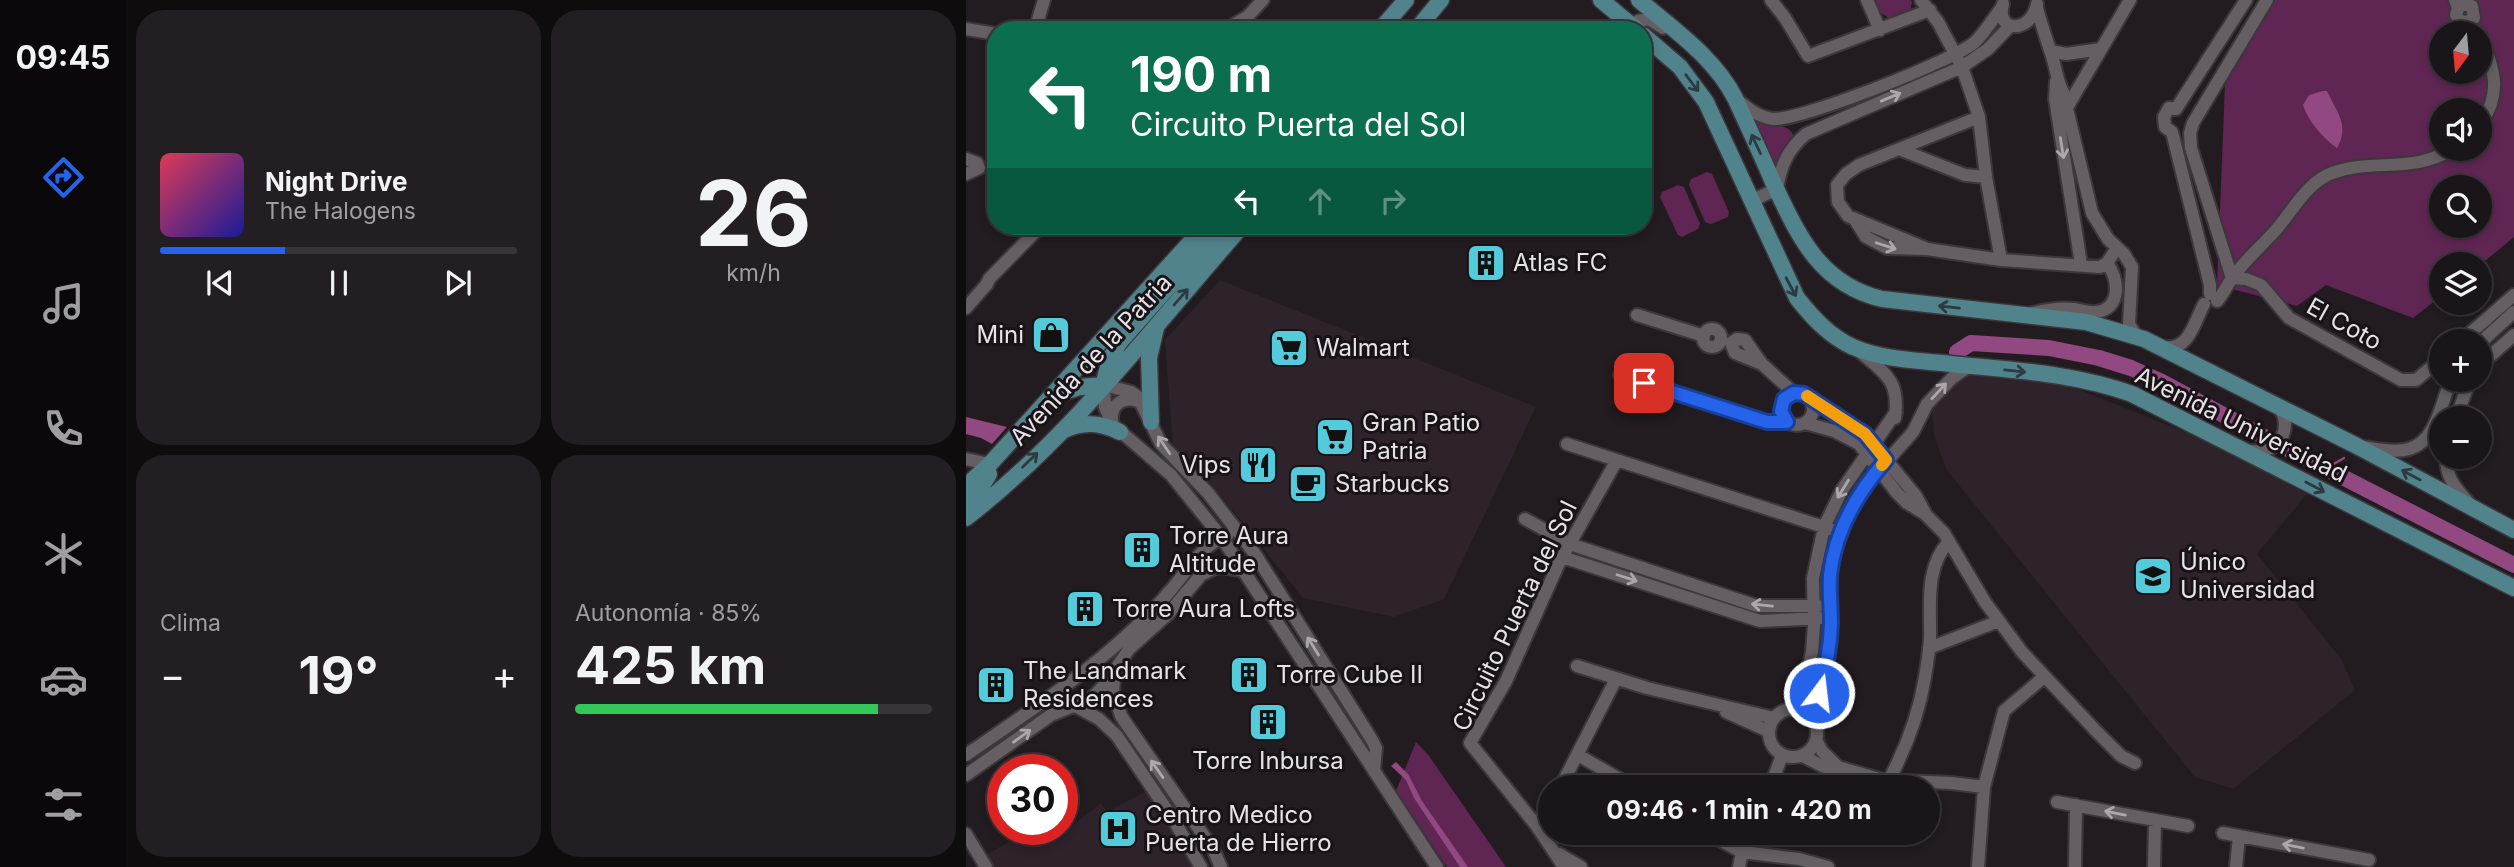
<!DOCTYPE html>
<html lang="es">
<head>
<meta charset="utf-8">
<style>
	:root { --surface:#1a1518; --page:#231e21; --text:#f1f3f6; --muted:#9f9fa2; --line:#383437; --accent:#2563eb }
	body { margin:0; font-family:Inter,sans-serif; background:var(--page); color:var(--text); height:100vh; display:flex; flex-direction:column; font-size:26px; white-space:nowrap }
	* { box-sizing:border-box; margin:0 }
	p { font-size:23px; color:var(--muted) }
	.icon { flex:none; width:38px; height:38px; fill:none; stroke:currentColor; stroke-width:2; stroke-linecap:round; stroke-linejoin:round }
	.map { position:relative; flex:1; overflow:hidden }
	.details { display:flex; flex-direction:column; gap:10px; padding:10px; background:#0e0c0d; width:840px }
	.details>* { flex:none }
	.guide { position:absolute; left:21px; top:21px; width:665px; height:214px; border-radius:28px; box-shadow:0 4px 10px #0003,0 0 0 2px var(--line); background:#0b6e4f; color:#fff; overflow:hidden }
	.needle { width:46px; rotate:196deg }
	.buttons { position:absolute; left:1463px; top:21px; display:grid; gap:14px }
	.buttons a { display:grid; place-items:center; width:63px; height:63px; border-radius:50%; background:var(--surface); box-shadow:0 4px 10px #0003,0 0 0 2px var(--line); font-size:35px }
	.speed { position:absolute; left:21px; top:754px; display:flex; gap:14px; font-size:35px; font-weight:700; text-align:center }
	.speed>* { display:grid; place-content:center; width:91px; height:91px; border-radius:50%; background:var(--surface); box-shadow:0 4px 10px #0003,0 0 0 2px var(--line); line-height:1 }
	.speed .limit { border:10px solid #d22; background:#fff; color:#111 }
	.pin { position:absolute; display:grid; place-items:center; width:60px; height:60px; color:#fff; margin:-30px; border-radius:14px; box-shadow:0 4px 10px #0006 }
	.me { position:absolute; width:77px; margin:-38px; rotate:15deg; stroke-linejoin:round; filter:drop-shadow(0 0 5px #0008) }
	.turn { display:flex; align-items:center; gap:24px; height:147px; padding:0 28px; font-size:32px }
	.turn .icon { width:91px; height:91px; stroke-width:2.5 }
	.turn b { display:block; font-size:49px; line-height:60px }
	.lanes { display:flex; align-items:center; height:66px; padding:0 28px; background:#0003; justify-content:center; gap:35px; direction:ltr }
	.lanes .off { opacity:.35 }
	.big { font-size:52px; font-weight:700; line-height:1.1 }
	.details .card { flex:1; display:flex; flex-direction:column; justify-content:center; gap:10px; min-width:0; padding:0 24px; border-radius:28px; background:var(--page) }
	.details .dial { align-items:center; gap:0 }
	.dial b { font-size:91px; line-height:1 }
	.song { display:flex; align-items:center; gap:21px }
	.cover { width:84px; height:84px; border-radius:10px; background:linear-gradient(135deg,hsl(350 70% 55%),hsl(240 70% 35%)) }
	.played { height:7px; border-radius:4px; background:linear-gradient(90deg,var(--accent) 35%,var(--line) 35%) }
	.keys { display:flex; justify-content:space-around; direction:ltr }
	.heat { display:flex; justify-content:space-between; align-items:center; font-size:38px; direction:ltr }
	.charge { height:10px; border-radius:5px; background:linear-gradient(90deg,#34c759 85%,var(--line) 0) }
	.details .tiles { flex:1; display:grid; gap:10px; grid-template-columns:repeat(2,1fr) }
	.trip { position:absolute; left:572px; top:775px; width:402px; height:70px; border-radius:35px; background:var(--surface); box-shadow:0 4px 10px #0003,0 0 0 2px var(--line); font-weight:700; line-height:70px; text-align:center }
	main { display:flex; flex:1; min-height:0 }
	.dock { display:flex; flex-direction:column; width:126px; justify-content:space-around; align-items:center; background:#0a080a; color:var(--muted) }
	.dock .icon { width:49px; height:49px }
	.dock .current { color:var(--accent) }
	.dock b { font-size:32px; color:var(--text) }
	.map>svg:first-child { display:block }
	.built { fill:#2e232b }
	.green { fill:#5f2653; fill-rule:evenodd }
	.water { fill:#924881 }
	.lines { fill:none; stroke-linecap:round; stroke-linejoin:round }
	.stream { stroke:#924881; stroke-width:2.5 }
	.river { stroke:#924881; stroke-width:16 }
	.minor-casing { stroke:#3b373a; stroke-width:16 }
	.major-casing { stroke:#3b373a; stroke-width:19 }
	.minor { stroke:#655e62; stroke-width:12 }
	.major { stroke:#51838c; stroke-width:16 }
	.oneway { stroke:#2d3a40 }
	.oneway2 { stroke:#aca7aa }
	.route-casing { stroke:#184099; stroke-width:18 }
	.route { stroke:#2563eb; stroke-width:12 }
	.slow { stroke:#f59e0b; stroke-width:12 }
	.labels { text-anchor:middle; stroke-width:6; stroke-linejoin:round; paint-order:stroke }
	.poi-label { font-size:24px; fill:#e6e2e5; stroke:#191317; text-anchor:start }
	.street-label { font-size:24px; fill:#e6e2e5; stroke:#191317 }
</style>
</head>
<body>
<main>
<nav class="dock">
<b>09:45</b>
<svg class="icon current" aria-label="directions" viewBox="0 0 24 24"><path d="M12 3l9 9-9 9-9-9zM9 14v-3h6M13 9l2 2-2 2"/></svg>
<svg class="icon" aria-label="music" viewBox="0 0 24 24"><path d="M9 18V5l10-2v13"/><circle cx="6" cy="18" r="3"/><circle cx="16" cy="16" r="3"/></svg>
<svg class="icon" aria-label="phone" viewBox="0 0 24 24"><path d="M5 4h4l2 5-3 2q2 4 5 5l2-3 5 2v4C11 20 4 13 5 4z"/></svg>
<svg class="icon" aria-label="climate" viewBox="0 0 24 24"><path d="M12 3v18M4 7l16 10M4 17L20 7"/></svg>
<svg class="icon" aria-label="car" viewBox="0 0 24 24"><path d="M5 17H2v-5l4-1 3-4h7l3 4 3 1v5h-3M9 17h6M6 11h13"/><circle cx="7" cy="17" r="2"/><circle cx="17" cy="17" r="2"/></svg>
<svg class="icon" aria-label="filters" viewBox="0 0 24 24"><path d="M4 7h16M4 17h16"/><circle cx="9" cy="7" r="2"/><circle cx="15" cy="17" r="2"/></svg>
</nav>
<section class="details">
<div class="tiles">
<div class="card">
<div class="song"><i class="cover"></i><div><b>Night Drive</b><p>The Halogens</p></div></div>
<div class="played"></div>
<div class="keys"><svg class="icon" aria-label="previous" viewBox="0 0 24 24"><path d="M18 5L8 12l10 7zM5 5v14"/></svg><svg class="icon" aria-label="pause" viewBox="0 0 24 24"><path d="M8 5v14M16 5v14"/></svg><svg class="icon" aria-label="next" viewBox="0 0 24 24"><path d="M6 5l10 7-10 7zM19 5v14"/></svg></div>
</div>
<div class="card dial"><b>26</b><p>km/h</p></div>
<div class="card"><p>Clima</p>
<div class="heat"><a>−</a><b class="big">19°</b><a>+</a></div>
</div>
<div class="card"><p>Autonomía · 85%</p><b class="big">425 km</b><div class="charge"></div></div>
</div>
</section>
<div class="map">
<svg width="1548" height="867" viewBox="0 0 1548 867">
	<rect width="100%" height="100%" fill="#221c20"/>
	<path class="built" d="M254 280 570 407 478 599 428 617 337 598 248 487 207 448 199 340Z
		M1005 370 1048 374 1114 390 1237 439 1341 494 1291 554 1375 659 1389 690 1267 789 1229 777 980 469 968 435 966 407Z
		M181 791 222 855 226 867H27L20 855 64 830H96V820L103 828 135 803 141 812Z"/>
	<path class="green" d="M907 0H945L946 2 944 12 927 21 911 10Z
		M1295 0H1548V237L1514 265 1475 264V296L1447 318 1360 285 1331 306 1251 285 1260 60ZM1475 33H1514V72H1475ZM1475 110H1514V149H1475ZM1475 187H1514V226H1475Z
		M790 122C803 125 824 123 828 137L811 169Z
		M741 172 746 174 763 212 762 217 745 224 739 222 723 185 725 179Z
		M712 185 718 187 734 224 732 229 716 237 712 235 694 197 696 192Z
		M450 742 463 756 540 867H481L430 791Z"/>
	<path class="water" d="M1357 91H1361C1371 113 1384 125 1371 148 1357 138 1342 121 1337 105L1343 95Z
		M0 417 41 427 26 444 15 438 0 434Z
		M430 762 442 774 456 801 502 867H494L448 798 440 780 425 766Z"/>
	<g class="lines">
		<path class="stream" d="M1359 469 1378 458"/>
		<path class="river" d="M991 352 1005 343 1083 348 1133 358 1165 368 1196 382 1306 441
			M1316 446 1548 565"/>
		<g class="minor-casing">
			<path id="minor" d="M805 0 819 18 842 56 964 10
				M901 0 914 30
				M955 0 972 22 996 67 1013 117 1020 177 1035 260
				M1301 0 1227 123 1224 133 1225 148 1266 278 1280 279 1295 285 1323 318 1435 380H1450L1475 359
				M1489 0 1492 8 1490 15 1494 21 1502 22 1508 18 1506 6 1498 4 1492 8
				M1037 4C1029 33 1065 34 1071 4
				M1071 8C1075 23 1080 38 1085 53 1090 67 1090 79 1097 92L1126 213 1142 239 1158 254 1166 267 1163 324 1170 336
				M667 27 672 21 683 19 697 28
				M0 29 30 34
				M69 30 78 0
				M259 30 281 17 297 0
				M1514 35C1528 69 1537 93 1514 125
				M1085 51 1100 54 1135 49
				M1090 81 1089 99 1115 264
				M770 99C781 108 792 117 807 119 834 121 989 60 1009 42 1019 32 1027 19 1036 7
				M1210 109 1280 0
				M1099 111 1164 0
				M1206 132 1244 285V294
				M1206 132 1199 127 1198 117 1203 108 1210 109
				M933 149 999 175 1020 177
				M0 159 11 163 13 168 0 174
				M785 201 811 189C815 165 822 149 840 134L996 67 1022 49 1044 26
				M889 220 900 237 921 248 961 249 1035 260 1134 267 1141 263 1151 248
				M959 248 882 216 872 202 871 185 880 174 893 165 1013 117
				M1251 301C1258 293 1262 283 1269 274 1281 259 1296 245 1309 231 1326 212 1341 182 1366 173 1408 158 1445 174 1487 149
				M0 308 21 284 23 279 75 226
				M1063 314C1078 310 1092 307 1108 309 1115 310 1123 313 1130 312 1156 309 1153 278 1141 263
				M671 315 738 336
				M737 338a9 9 0 1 1 18 0a9 9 0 1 1-18 0Z
				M1495 341 1548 295
				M765 343 771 339 779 340 796 364 828 393
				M765 343 769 353 796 364
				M1514 343 1548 312
				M1198 347C1223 351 1228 323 1238 304
				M892 350C919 374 934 379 929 418
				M1514 365 1548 335
				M654 375 801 422H821
				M815 409a16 16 0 1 1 32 0a16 16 0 1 1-32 0Z
				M846 401 899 434 950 496 959 513
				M1490 418 1504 380
				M146 420C145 404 157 396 172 401
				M839 423 868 431 893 444 931 493 941 503 959 514 978 533 1019 602 1056 652 1132 733 1155 756 1169 763
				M601 444 864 529
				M1398 447C1412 449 1429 453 1443 449 1471 441 1475 402 1485 380
				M1282 451C1288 451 1295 452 1300 450 1320 444 1324 421 1312 406
				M1480 457C1480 477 1489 488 1502 502
				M0 459 24 464
				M559 519 604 544 791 606H853
				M596 557 794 621 856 618
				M963 648 1033 621
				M611 666 681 688 808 718
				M149 672 147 690 155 716 247 849 255 867
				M96 689 102 702 133 719 151 736 207 819 235 867
				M803 733a24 24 0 1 1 48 0a24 24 0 1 1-48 0Z
				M829 709 838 687 846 652 848 626 847 578 858 527 876 490 930 412
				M760 712 802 731
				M848 721V710L860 671 863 648 865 574 869 548 880 517 897 488 947 432 961 404 986 378 1003 366
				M850 740 856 751 872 767
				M0 755C72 705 147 658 204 591 221 572 235 544 261 536
				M612 755 669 788
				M837 756 858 767H872L917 780 985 783 1018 787
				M408 770 410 748 406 740 289 554 242 493 195 444 172 397 165 392 138 385 139 407 146 424 205 475 256 538 471 867
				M0 775 85 715 125 699 141 682 163 649 202 614 235 575 249 568 257 567 280 571
				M923 780C940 748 953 714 959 677 961 665 963 652 964 640 965 605 958 569 983 541
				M594 788 650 679
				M804 788 816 755
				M1091 802 1222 826
				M570 825 584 803
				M740 833 776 852 833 859 862 867
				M1257 833 1403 860
				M0 834 20 867
				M593 854 615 867
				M598 867 570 825 504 743 540 681 593 563 651 460
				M773 867 776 852 785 833
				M1012 867 1018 787 1038 711 1078 677
				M1109 867 1110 805
				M1188 867 1189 820
				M1270 867 1273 836"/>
		</g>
		<g class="major-casing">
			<path id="major" d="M635 0 671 30
				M673 0C708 30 748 57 769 98 782 126 795 154 807 182 832 235 853 284 916 299L1120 322 1178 339 1391 446 1548 530
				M414 30 440 0
				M450 30 475 0
				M677 35 714 67 740 102 831 298C846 317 863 336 887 347 915 359 946 360 976 363 1040 370 1105 372 1166 394L1548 588
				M138 382 144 359 153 343 256 226
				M89 395 114 387 138 385
				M185 422 183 358 190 328
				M96 431C116 421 134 422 154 432
				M0 486 24 464 239 226
				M0 502 16 486 23 474
				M0 518C106 436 188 326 276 226"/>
		</g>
		<use href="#minor" class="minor"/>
		<use href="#major" class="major"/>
	</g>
	<defs><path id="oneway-shaft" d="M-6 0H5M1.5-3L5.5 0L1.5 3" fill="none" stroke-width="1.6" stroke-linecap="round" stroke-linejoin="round" transform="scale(1.75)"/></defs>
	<g class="oneway">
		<use href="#oneway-shaft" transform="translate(726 83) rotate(53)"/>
		<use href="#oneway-shaft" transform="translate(790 144) rotate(-115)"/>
		<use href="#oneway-shaft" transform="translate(825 287) rotate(62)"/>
		<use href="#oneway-shaft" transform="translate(215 297) rotate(-49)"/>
		<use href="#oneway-shaft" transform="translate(983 307) rotate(-174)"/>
		<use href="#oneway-shaft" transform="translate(1049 371) rotate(6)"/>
		<use href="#oneway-shaft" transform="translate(64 460) rotate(-44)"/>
		<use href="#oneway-shaft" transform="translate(1445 475) rotate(-152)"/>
		<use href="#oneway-shaft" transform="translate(1349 487) rotate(28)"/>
	</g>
	<g class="oneway2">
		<use href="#oneway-shaft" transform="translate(925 97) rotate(-23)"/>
		<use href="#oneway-shaft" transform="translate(1096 148) rotate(81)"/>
		<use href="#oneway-shaft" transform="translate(920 246) rotate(18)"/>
		<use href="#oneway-shaft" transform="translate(973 391) rotate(-47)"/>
		<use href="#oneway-shaft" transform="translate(198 445) rotate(-124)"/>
		<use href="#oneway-shaft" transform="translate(877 489) rotate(122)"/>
		<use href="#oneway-shaft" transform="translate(661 578) rotate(18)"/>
		<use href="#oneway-shaft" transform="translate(796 605) rotate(-174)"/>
		<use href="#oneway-shaft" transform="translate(347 646) rotate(-122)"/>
		<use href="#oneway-shaft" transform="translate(56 736) rotate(-36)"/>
		<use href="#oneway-shaft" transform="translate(191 769) rotate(-125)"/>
		<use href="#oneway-shaft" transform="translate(1149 813) rotate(-169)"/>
		<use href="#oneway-shaft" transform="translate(1327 846) rotate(-169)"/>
	</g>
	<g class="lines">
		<g class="route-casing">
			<path id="route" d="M678 383 801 422H821L815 411 818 399 828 393 838 394 899 434 920 460C891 493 869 530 864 575 863 592 865 608 865 624 864 648 860 671 853 693"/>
		</g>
		<use href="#route" class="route"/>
		<path class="slow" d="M841 396 899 434 920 460 916 465"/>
	</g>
	<defs>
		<g id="building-square" transform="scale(2.0125)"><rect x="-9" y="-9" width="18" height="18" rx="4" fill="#53cbdb" stroke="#191317"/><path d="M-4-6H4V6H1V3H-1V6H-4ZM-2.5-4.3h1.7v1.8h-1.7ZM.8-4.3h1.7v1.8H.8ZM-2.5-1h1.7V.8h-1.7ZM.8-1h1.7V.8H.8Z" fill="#111"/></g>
		<g id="shop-square" transform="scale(2.0125)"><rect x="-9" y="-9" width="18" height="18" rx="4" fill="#53cbdb" stroke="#191317"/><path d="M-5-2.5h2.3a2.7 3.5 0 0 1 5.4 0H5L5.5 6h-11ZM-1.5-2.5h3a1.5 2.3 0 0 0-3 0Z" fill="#111"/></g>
		<g id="supermarket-square" transform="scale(2.0125)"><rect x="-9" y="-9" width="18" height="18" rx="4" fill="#53cbdb" stroke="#191317"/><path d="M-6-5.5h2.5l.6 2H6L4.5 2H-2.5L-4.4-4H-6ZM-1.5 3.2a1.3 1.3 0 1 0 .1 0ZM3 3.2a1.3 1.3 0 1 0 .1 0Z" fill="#111"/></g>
		<g id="restaurant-square" transform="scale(2.0125)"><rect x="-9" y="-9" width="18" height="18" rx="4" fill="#53cbdb" stroke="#191317"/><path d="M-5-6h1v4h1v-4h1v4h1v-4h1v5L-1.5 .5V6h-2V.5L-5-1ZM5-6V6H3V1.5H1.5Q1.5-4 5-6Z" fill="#111"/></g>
		<g id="cafe-square" transform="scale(2.0125)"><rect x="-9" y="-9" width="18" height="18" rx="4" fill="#53cbdb" stroke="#191317"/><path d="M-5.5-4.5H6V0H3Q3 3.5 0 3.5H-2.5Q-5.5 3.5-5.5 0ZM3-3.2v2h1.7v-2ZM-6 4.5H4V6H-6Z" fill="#111"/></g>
		<g id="university-square" transform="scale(2.0125)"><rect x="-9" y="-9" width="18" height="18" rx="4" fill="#53cbdb" stroke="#191317"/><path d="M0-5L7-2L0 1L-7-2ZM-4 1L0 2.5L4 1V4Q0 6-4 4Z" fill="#111"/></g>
		<g id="hospital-square" transform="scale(2.0125)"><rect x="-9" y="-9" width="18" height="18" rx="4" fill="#53cbdb" stroke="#191317"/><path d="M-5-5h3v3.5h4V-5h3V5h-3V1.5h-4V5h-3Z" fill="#111"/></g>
	</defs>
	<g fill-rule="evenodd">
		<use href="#building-square" x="520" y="263"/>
		<use href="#shop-square" x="85" y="335"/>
		<use href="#supermarket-square" x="323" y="348"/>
		<use href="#supermarket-square" x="369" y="437"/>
		<use href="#restaurant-square" x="292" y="465"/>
		<use href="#cafe-square" x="342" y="484"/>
		<use href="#building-square" x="176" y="550"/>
		<use href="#university-square" x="1187" y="576"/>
		<use href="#building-square" x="119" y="609"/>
		<use href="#building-square" x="283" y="675"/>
		<use href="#building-square" x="30" y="685"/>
		<use href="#building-square" x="302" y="722"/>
		<use href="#hospital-square" x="152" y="829"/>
	</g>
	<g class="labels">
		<g class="poi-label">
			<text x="547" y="271">Atlas FC</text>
			<text x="58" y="343" text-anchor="end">Mini</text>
			<text x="350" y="356">Walmart</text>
			<text x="396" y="431">Gran Patio<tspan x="396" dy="28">Patria</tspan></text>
			<text x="265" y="473" text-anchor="end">Vips</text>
			<text x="369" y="492">Starbucks</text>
			<text x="203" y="544">Torre Aura<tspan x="203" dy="28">Altitude</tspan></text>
			<text x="1214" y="570">Único<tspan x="1214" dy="28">Universidad</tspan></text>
			<text x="146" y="617">Torre Aura Lofts</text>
			<text x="57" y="679">The Landmark<tspan x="57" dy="28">Residences</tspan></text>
			<text x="310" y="683">Torre Cube II</text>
			<text x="302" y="769" text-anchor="middle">Torre Inbursa</text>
			<text x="179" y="823">Centro Medico<tspan x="179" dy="28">Puerta de Hierro</tspan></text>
		</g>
		<g class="street-label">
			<text transform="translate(1378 324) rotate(29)" y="8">El Coto</text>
			<text transform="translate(125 360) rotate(-47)" y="8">Avenida de la Patria</text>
			<text transform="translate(1275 425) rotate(26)" y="8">Avenida Universidad</text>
			<text transform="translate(549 616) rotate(-64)" y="8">Circuito Puerta del Sol</text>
		</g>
	</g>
</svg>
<div class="buttons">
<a><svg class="needle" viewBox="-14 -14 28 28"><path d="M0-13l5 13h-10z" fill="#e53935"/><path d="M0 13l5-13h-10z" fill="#9f9fa2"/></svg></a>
<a><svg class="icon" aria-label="sound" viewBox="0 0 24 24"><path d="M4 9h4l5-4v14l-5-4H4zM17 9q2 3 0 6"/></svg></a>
<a><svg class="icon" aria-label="search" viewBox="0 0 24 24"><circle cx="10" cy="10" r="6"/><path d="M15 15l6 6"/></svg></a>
<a><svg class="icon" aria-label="layers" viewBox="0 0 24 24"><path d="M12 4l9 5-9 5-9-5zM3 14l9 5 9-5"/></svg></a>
<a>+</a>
<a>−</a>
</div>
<div class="speed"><div class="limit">30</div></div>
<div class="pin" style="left:678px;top:383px;background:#d93025"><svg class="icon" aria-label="arrive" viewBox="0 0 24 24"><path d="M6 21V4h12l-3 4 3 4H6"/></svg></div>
<svg class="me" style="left:853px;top:693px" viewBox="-20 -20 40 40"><circle r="17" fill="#2563eb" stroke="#fff" stroke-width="3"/><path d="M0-11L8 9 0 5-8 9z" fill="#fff"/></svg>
<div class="trip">09:46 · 1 min · 420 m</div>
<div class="guide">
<div class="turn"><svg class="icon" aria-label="left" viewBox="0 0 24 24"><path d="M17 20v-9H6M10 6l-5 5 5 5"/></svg><div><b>190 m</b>Circuito Puerta del Sol</div></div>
<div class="lanes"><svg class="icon" aria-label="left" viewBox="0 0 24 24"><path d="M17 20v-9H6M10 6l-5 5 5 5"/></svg><svg class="icon off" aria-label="ahead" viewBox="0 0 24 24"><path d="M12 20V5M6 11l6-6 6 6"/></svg><svg class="icon off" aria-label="right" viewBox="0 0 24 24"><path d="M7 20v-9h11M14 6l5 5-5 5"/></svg></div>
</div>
</div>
</main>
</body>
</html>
